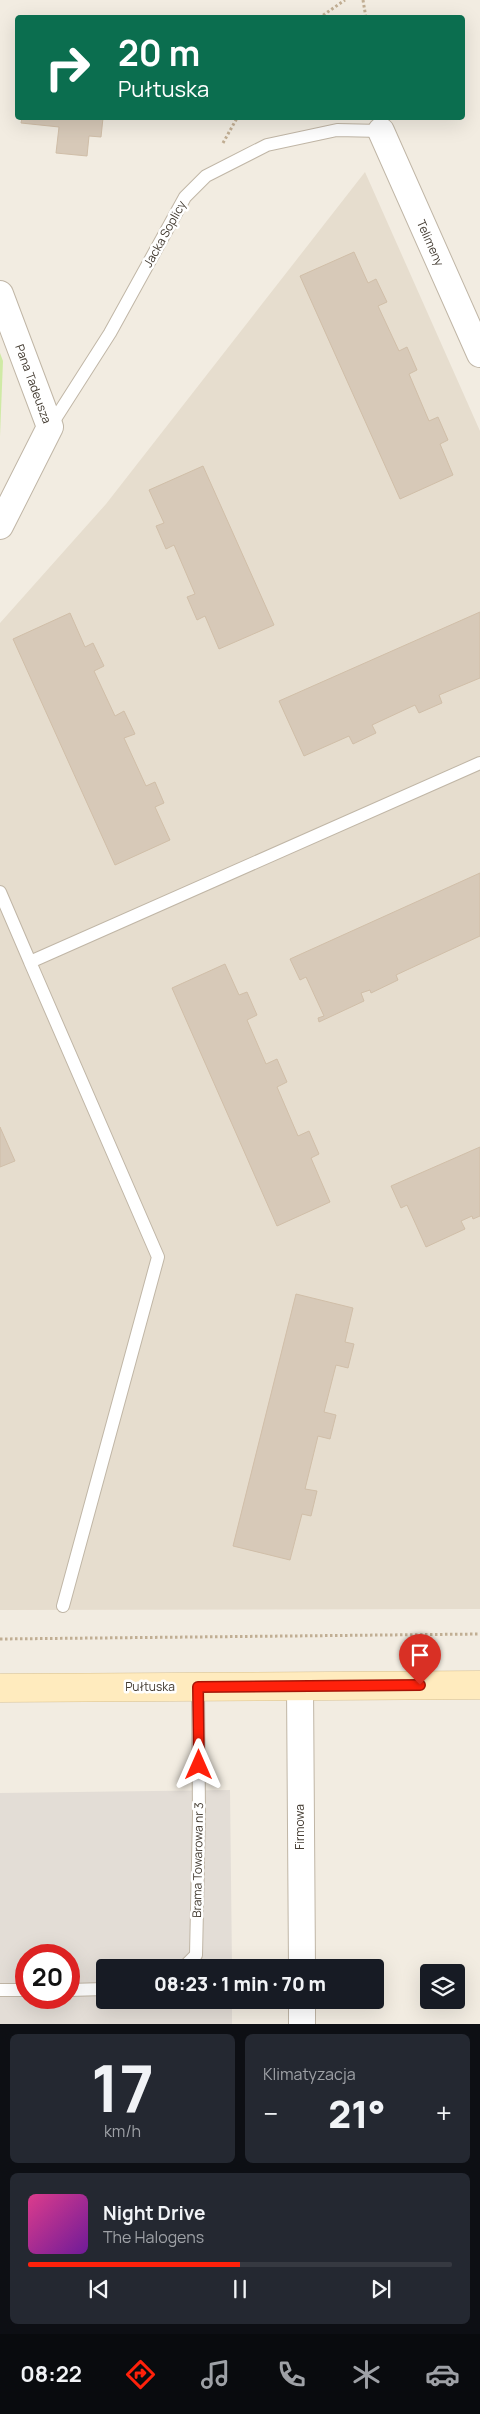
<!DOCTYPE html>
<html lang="pl">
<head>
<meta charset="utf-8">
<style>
	:root { --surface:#171b24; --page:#242831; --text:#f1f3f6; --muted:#9ea1a6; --line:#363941; --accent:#ff210b }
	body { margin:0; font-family:Manrope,sans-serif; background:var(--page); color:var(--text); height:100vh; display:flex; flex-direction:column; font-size:19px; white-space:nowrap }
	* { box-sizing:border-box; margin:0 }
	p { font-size:16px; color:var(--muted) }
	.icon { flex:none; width:28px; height:28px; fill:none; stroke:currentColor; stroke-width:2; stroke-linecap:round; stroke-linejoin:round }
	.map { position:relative; height:2024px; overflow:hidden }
	.details { display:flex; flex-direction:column; gap:10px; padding:10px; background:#0d0f14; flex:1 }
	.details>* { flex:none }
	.hud { position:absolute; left:15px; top:15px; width:450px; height:105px; border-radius:5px; box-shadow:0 5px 20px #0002; background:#0b6e4f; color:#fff; overflow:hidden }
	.tools { position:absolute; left:420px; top:1964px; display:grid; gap:10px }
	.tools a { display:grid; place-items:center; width:45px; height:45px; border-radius:5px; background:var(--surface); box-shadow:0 5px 20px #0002; font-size:25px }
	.speed { position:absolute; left:15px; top:1944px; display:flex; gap:10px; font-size:25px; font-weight:700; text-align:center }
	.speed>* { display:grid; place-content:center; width:65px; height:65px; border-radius:50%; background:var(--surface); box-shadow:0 5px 20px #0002; line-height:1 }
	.speed .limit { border:8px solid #d22; background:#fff; color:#111 }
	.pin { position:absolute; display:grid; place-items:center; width:42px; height:42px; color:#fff; margin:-51px -21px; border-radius:50% 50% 50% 0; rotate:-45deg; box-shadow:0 0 5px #0007 }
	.pin .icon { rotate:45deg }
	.me { position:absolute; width:55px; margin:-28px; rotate:0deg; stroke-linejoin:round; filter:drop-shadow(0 0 4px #0008) }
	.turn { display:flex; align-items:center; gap:18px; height:105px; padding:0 20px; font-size:22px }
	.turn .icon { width:65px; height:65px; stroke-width:2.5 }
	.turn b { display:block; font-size:35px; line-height:42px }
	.big { font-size:38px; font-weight:800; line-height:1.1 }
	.details .tile { flex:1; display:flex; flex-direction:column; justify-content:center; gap:8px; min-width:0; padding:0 18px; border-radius:8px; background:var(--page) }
	.details .dial { align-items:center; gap:0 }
	.dial b { font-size:65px; line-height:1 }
	.song { display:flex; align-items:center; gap:15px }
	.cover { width:60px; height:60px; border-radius:8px; background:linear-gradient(135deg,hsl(330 70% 55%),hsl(280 70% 35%)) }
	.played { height:5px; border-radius:2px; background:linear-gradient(90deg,var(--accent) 50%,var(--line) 50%) }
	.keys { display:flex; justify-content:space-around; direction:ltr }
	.heat { display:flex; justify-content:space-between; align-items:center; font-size:28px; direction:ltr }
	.details .tiles { flex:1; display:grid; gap:10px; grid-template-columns:1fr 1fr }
	.tile:last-child { grid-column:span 2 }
	.trip { position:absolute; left:96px; top:1959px; width:288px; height:50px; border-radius:5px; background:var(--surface); box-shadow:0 5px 20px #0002; font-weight:800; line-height:50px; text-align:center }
	.menu { display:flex; height:80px; justify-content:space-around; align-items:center; background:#090b0e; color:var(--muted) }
	.menu .icon { width:35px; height:35px }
	.menu .on { color:var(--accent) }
	.menu b { font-size:22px; color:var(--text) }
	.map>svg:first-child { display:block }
	.residential { fill:#e6ddce }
	.industrial { fill:#e3ddd6; fill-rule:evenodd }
	.green { fill:#cfeaa5 }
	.building { fill:#d7c9b8; stroke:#d0bea8 }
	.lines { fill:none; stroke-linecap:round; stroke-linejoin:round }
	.lane-casing { stroke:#c0b6a6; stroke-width:14 }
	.street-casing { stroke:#c0b6a6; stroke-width:28 }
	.secondary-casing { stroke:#d9c18e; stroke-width:29 }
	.path { stroke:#c1ae93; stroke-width:3; stroke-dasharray:2.5 2.5; stroke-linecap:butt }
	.lane { stroke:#fff; stroke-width:12 }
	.street { stroke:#fff; stroke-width:26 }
	.secondary { stroke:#ffebbe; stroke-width:28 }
	.route-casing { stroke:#a61507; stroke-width:12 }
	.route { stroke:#ff210b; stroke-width:9 }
	.labels { text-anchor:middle; stroke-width:5; stroke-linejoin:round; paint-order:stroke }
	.street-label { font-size:12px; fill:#433b31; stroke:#fff }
</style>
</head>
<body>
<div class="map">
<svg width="480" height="2024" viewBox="0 0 480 2024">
	<rect width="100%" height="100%" fill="#f2ece1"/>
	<path class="residential" d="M365 172 480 431V1609L0 1610V623L106 504Z"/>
	<path class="industrial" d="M230 1790 232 1967 105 1968V2000H232V2024H0V1793ZM26 1955H69V1998H26Z"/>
	<path class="green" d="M0 353 3 361 0 436Z"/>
	<path class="building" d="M22 118H103L101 137 89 136 87 156 56 153 59 127 21 123Z
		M354 252 368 283 376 279 387 302 378 306 399 351 407 347 417 370 409 374 429 421 438 417 448 440 440 444 453 475 400 499 300 276Z
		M203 466 274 625 219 649 205 616 197 620 187 597 195 594 174 545 166 549 156 526 164 523 149 490Z
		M480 612V678L439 695 442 703 419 713 415 705 372 725 376 733 353 744 349 736 304 756 279 701Z
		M70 613 85 647 93 643 104 666 94 671 115 716 124 711 135 734 124 738 146 786 155 782 164 803 155 807 170 840 115 865 13 639Z
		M480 873V936L396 975 398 980 371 993 370 990 361 993 364 1001 319 1022 318 1018 324 1016 306 977 300 980 290 959Z
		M225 964 239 995 247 992 257 1015 247 1020 266 1064 277 1059 287 1082 277 1087 298 1136 309 1131 319 1154 311 1158 330 1202 277 1226 172 988Z
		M0 1127 15 1161 0 1167Z
		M480 1147V1216L473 1219 472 1216 461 1221 465 1229 426 1247 407 1205 401 1208 391 1186Z
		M296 1294 353 1308 345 1342 354 1344 348 1368 336 1365 324 1412 336 1415 330 1439 318 1436 305 1489 317 1491 311 1516 302 1514 290 1560 233 1546Z"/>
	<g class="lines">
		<g class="lane-casing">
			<path id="lane" d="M50 427 110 333 185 197 206 176 267 145 337 130 381 131
				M0 892 30 962 480 763
				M30 962 158 1257 63 1606
				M183 1968 196 1955 199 1815 198 1687
				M0 1990H26
				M69 1990 105 1989"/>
		</g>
		<g class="street-casing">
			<path id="street" d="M381 131 480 354
				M0 294 50 427 0 526
				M300 1686 302 1968
				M302 2000V2024"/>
		</g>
		<g class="secondary-casing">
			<path id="secondary" d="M0 1688 480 1685"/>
		</g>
		<path class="path" d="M363 0 366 18
			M319 18 345 0
			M223 143 237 118
			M0 1639 480 1634"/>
		<use href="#lane" class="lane"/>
		<use href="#street" class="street"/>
		<use href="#secondary" class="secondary"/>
	</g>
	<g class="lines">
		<g class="route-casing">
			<path id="route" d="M199 1765 198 1687 420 1685"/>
		</g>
		<use href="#route" class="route"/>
	</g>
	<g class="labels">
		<g class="street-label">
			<text transform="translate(165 234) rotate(-61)" y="4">Jacka Soplicy</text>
			<text transform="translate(430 243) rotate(66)" y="4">Telimeny</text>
			<text transform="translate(33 384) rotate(70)" y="4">Pana Tadeusza</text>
			<text x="150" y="1691">Pułtuska</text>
			<text transform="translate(300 1827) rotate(-90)" y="4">Firmowa</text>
			<text transform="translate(198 1860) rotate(-89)" y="4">Brama Towarowa nr 3</text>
		</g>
	</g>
</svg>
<div class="tools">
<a><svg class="icon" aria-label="layers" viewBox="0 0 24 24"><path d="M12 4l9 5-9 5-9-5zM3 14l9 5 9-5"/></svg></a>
</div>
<div class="speed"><div class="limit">20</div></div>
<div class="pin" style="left:420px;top:1685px;background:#d93025"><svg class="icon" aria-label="arrive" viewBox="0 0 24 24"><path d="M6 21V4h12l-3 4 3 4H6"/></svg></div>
<svg class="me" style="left:199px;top:1765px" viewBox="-20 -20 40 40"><path d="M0-17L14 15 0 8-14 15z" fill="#ff210b" stroke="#fff" stroke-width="4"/></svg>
<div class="trip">08:23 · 1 min · 70 m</div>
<div class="hud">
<div class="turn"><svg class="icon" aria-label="right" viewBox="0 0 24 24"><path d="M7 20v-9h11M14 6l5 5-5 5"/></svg><div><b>20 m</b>Pułtuska</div></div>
</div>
</div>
<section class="details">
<div class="tiles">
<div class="tile dial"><b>17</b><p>km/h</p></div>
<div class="tile"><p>Klimatyzacja</p>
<div class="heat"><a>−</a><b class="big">21°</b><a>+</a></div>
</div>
<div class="tile">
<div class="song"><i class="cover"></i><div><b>Night Drive</b><p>The Halogens</p></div></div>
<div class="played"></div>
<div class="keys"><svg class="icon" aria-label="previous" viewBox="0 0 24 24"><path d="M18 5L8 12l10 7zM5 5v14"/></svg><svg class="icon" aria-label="pause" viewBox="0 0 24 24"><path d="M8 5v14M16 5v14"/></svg><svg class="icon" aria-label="next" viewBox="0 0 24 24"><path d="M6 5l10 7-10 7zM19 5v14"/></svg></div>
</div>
</div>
</section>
<nav class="menu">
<b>08:22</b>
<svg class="icon on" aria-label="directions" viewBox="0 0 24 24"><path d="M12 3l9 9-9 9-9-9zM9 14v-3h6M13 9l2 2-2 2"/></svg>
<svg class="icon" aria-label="music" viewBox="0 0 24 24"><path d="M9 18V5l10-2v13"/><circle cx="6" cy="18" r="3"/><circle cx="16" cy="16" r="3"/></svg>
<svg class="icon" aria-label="phone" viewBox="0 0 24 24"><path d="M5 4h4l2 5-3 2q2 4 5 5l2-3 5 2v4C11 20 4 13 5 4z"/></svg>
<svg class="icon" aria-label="climate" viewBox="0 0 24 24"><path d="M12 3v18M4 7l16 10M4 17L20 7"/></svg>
<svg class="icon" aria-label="car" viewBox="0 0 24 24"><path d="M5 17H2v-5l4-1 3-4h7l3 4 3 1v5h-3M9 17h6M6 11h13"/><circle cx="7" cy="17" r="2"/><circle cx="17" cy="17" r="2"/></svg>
</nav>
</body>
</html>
